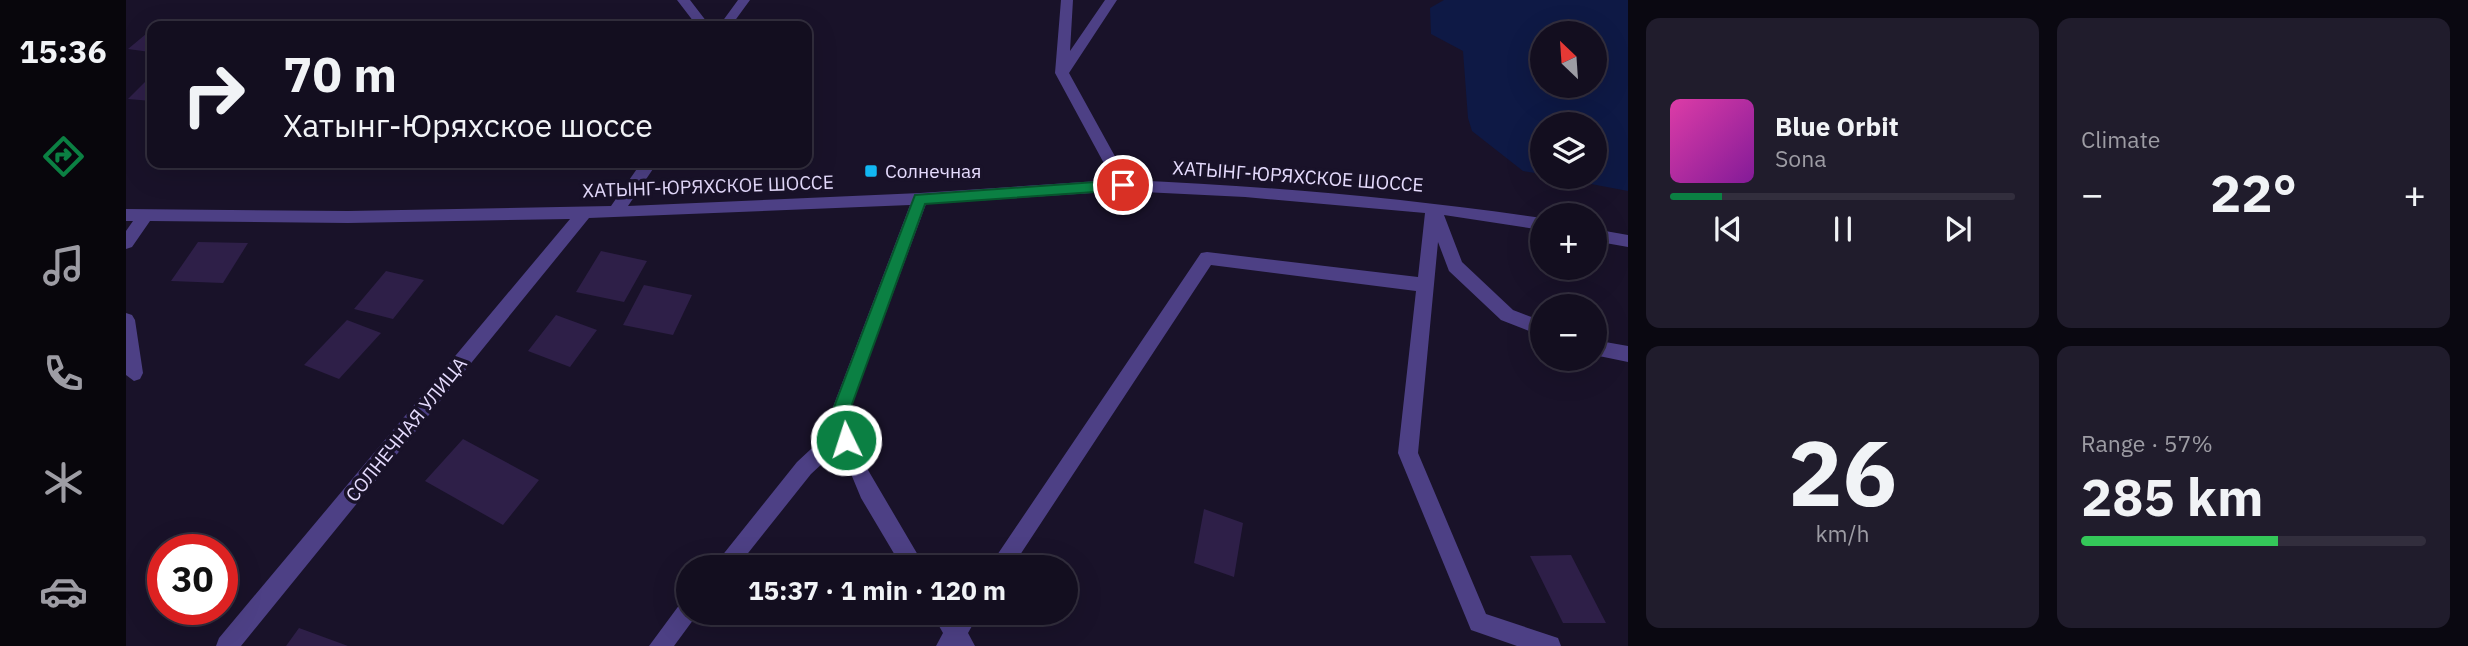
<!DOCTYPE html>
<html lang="en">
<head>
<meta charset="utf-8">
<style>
	:root { --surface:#130e1f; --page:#201c2c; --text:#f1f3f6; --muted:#9d9ca4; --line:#322e3d; --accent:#0b8043 }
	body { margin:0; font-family:"IBM Plex Sans",sans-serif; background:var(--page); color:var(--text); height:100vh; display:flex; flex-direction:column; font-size:26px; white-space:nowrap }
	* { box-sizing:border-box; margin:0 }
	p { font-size:23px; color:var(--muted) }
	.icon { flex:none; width:38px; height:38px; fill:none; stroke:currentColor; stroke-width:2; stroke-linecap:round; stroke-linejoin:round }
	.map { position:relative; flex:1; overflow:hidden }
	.side { display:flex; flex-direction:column; gap:18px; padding:18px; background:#0a0811; width:840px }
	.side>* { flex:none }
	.guide { position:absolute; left:21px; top:21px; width:665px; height:147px; border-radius:14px; box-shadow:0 7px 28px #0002,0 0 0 2px var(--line); background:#130e1f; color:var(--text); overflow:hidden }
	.needle { width:46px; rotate:335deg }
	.fabs { position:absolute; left:1404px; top:21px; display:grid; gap:14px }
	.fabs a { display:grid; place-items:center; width:77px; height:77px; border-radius:50%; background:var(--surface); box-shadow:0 7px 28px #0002,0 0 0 2px var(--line); font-size:35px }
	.speed { position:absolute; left:21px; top:534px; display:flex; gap:14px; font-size:35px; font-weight:700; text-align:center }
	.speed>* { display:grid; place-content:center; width:91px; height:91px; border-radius:50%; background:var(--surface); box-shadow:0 7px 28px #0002,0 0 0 2px var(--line); line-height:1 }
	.speed .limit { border:10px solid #d22; background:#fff; color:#111 }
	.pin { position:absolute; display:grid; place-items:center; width:60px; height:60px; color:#fff; margin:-30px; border:4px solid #fff; border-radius:50%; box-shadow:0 2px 7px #0007 }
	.me { position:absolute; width:77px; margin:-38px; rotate:356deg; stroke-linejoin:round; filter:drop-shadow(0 0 5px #0008) }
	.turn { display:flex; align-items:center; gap:24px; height:147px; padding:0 21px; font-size:32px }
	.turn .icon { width:91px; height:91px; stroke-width:2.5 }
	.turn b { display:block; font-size:49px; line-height:60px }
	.big { font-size:52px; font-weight:700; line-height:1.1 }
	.side .widget { flex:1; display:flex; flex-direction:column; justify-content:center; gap:10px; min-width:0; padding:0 24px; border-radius:14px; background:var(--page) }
	.side .dial { align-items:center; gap:0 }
	.dial b { font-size:91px; line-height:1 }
	.song { display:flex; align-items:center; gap:21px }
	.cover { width:84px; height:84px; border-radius:10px; background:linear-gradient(135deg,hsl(320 70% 55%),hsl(290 70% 35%)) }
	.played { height:7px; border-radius:4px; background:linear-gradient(90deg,var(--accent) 15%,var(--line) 15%) }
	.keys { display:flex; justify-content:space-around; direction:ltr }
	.heat { display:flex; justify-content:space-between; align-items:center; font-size:38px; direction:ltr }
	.charge { height:10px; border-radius:5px; background:linear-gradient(90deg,#34c759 57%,var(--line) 0) }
	.side .tiles { flex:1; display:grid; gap:18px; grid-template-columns:repeat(2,1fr) }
	.trip { position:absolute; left:550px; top:555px; width:402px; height:70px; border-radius:35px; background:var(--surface); box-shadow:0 7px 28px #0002,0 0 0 2px var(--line); font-weight:700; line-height:70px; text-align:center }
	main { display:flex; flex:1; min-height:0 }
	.menu { display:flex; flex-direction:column; width:126px; justify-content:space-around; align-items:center; background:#08060c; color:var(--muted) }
	.menu .icon { width:49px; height:49px }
	.menu .active { color:var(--accent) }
	.menu b { font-size:32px; color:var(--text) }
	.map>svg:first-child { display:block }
	.water { fill:#0e1945; fill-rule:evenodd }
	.building { fill:#2e1f48 }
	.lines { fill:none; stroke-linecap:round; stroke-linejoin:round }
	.minor { fill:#4d4085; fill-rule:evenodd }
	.route { fill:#0b8043; stroke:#07532c; stroke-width:2 }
	.poi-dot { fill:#12b7f2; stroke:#191229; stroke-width:2.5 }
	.labels { text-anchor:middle; stroke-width:7; stroke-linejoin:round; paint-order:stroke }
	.poi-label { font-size:19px; fill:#e5dbfd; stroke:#191229; text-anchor:start }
	.street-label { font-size:19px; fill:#e5dbfd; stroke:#191229 }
</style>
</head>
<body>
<main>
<nav class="menu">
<b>15:36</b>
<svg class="icon active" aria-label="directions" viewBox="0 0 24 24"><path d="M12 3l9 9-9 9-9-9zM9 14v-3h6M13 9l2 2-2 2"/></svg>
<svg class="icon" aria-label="music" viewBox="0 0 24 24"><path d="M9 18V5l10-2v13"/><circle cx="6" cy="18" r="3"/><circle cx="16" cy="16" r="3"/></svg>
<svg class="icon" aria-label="phone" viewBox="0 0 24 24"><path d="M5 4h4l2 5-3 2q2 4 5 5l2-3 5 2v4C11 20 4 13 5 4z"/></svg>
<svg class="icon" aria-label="climate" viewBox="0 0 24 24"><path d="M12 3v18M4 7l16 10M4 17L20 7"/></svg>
<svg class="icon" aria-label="car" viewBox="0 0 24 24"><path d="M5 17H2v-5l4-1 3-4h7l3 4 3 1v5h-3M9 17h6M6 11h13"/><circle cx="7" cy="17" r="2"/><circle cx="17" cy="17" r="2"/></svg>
</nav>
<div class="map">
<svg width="1502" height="646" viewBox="0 0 1502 646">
	<rect width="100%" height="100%" fill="#191229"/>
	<path class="water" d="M1318 0H1502V191L1428 177H1468V124H1416V174L1397 171 1346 131 1342 118 1337 51 1305 34 1304 8ZM1416 33H1468V86H1416Z"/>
	<path class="building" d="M26 29 24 52 2 49Z
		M26 75V101L2 99Z
		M72 242 122 243 97 283 45 281Z
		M475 251 521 261 498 302 450 292Z
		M260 271 298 280 267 319 228 309Z
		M518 285 566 295 547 335 497 325Z
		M430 315 471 330 444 367 402 351Z
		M221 320 255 333 213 379 178 365Z
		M337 439 413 480 377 525 299 481Z
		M1078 509 1117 523 1108 577 1068 563Z
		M1445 555 1480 623H1437L1404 556Z
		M173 628 222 646H160Z"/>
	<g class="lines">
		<path class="minor" d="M551 0H564L584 26H571Z
			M612 0H624L605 26H593Z
			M935 0H947L944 51 979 0H991L943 73 1002 180C1141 186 1278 198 1416 218V230L1318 215 1336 262 1387 310 1416 321V336L1375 320 1323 271 1312 242 1292 453 1360 614 1432 638 1435 646H1391L1345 630 1272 453 1290 291 1085 265 886 567H863L1075 253 1081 252 1292 277 1299 213 1119 197 997 191 800 204 725 407 729 430 742 470 799 567H776L735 498 716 452 699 461 685 474 611 567H587L671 462 685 449 711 435 707 407 784 205 463 218 115 646H90L93 638 444 219 222 223 24 221 6 247 0 249V231L7 221H0V209L222 211 485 206 515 163H531L502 206 794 193 987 180 929 73Z
			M1468 229 1502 235V247L1468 241Z
			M0 313 6 315 9 320 17 373 14 379 8 381 0 375Z
			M1468 340 1502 346V362L1468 355Z
			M562 601V612H573L548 646H523L554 604Z
			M805 612H854L842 633 849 646H810L817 633Z"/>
	</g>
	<path class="route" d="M997 180 1004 185 997 190 799 204 725 407 729 440 726 446H714L708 407 789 195Z"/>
	<rect class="poi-dot" x="738" y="164" width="14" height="14" rx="3.5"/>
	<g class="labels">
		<g class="poi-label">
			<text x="759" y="178">Солнечная</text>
		</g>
		<g class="street-label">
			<text transform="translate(1172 176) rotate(4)" y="7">ХАТЫНГ-ЮРЯХСКОЕ ШОССЕ</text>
			<text transform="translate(582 186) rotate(-2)" y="7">ХАТЫНГ-ЮРЯХСКОЕ ШОССЕ</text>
			<text transform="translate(280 429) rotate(-51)" y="7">СОЛНЕЧНАЯ УЛИЦА</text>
		</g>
	</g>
</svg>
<div class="fabs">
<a><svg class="needle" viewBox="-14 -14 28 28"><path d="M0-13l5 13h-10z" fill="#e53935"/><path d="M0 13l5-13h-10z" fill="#9d9ca4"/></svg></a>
<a><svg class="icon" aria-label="layers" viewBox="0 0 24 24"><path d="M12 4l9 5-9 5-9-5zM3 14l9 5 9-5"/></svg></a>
<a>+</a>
<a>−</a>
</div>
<div class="speed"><div class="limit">30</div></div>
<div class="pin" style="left:997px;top:185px;background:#d93025"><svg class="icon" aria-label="arrive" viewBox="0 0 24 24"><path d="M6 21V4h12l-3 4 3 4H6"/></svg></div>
<svg class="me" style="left:720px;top:440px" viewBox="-20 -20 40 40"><circle r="17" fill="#0b8043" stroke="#fff" stroke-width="3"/><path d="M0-11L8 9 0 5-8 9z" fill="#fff"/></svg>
<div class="trip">15:37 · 1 min · 120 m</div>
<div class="guide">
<div class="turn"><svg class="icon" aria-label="right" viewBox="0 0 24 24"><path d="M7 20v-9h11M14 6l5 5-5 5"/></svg><div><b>70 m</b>Хатынг-Юряхское шоссе</div></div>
</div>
</div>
<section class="side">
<div class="tiles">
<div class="widget">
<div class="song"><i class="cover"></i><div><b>Blue Orbit</b><p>Sona</p></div></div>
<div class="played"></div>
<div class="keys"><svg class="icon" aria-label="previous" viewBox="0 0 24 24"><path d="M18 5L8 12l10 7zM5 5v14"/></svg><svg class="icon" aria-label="pause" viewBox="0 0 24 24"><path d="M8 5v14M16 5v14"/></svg><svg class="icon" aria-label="next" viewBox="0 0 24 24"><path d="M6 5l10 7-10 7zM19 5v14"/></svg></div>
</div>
<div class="widget"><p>Climate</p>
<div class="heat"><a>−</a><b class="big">22°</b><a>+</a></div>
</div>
<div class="widget dial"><b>26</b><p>km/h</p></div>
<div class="widget"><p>Range · 57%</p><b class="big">285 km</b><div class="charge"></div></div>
</div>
</section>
</main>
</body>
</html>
